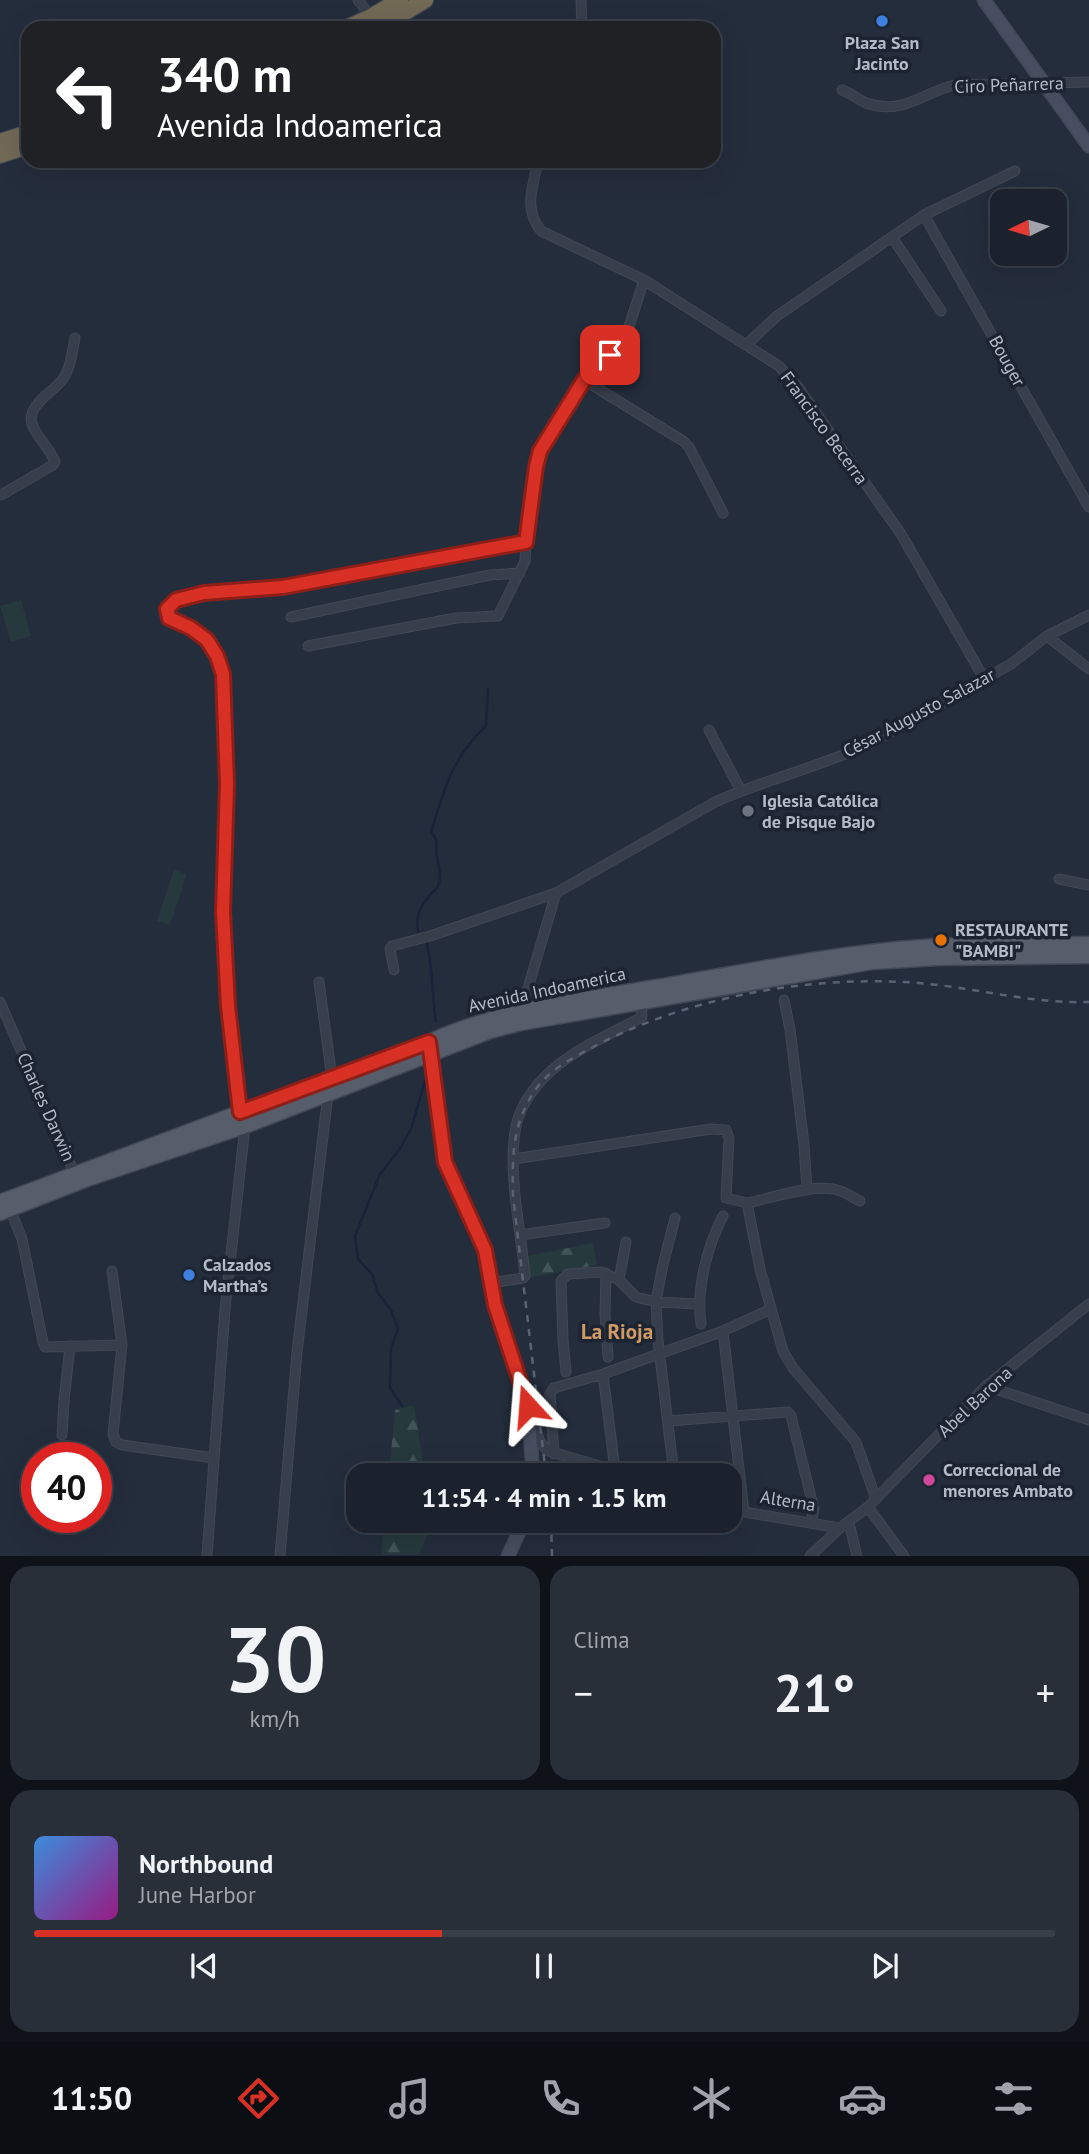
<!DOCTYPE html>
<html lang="es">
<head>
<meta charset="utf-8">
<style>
	:root { --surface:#1b222d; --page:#282f39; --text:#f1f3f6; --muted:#a0a4aa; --line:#393f49; --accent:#d93025 }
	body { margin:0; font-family:"PT Sans",sans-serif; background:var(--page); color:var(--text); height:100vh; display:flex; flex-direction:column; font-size:26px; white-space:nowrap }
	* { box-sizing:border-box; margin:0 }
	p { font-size:23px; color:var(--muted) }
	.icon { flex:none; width:38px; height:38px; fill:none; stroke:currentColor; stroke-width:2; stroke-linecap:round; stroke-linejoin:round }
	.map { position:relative; height:1556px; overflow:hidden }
	.drawer { display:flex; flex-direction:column; gap:10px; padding:10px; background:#0f1319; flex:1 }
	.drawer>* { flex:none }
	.hud { position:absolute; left:21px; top:21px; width:700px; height:147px; border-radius:21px; box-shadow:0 7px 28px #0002,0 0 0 2px var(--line); background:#202124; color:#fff; overflow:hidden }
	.needle { width:46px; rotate:265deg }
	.buttons { position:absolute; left:990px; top:189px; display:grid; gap:14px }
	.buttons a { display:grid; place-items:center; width:77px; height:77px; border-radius:14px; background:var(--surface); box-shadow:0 7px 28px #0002,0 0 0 2px var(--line); font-size:35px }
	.speed { position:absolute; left:21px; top:1442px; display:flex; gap:14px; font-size:35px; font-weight:700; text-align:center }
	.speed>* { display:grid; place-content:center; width:91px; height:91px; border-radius:50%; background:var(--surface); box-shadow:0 7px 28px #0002,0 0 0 2px var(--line); line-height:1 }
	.speed .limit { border:10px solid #d22; background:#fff; color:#111 }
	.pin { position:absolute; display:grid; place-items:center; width:60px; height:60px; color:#fff; margin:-30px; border-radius:14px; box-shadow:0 4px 10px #0006 }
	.me { position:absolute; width:77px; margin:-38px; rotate:341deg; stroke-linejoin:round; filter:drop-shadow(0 0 5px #0008) }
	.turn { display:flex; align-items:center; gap:24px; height:147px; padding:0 21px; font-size:32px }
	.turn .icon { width:91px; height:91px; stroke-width:2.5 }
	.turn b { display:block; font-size:49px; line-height:60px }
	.big { font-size:52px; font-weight:700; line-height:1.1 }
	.drawer .tile { flex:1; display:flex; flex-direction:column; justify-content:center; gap:10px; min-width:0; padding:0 24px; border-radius:21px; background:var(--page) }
	.drawer .dial { align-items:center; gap:0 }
	.dial b { font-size:91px; line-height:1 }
	.song { display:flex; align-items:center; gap:21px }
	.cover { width:84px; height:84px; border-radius:10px; background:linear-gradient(135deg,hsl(210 70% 55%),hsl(310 70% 35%)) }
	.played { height:7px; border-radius:4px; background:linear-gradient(90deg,var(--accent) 40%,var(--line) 40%) }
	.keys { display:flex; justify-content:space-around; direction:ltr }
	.heat { display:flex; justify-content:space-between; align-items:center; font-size:38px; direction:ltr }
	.drawer .tiles { flex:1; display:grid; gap:10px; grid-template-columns:1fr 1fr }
	.tile:last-child { grid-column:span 2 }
	.trip { position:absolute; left:346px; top:1463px; width:396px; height:70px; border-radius:21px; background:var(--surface); box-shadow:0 7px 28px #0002,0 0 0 2px var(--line); font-weight:700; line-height:70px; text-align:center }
	.tabs { display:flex; height:112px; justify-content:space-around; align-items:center; background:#0b0e12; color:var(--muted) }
	.tabs .icon { width:49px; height:49px }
	.tabs .on { color:var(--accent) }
	.tabs b { font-size:32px; color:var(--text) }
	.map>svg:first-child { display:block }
	.forest { fill:url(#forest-firs) }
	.pitch { fill:#26393d }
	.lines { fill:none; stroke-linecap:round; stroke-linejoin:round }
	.stream { stroke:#18233a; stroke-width:2.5 }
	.street-casing { stroke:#414855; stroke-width:11 }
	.secondary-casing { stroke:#414855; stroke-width:15 }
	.primary-casing { stroke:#414855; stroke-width:17 }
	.highway-casing { stroke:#434a57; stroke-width:18 }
	.street { stroke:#383f4c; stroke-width:9 }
	.secondary { stroke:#464e5f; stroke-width:12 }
	.primary { stroke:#565e6c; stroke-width:14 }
	.highway { stroke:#726955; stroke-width:16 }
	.rail { stroke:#5a6373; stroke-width:2.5; stroke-dasharray:7 7; stroke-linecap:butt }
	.route-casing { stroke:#8d1f18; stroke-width:18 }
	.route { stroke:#d93025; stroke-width:12 }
	.shop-dot { fill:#3f7fe0; stroke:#1d2431; stroke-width:2.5 }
	.worship-dot { fill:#6b7280; stroke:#1d2431; stroke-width:2.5 }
	.food-dot { fill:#e8710a; stroke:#1d2431; stroke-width:2.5 }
	.hotel-dot { fill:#d1479c; stroke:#1d2431; stroke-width:2.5 }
	.labels { text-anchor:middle; stroke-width:7; stroke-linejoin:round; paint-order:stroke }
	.poi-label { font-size:18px; font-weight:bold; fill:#b4bac8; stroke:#1d2431; text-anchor:start }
	.street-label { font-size:18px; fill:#b4bac8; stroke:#1d2431 }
	.quarter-label { font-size:21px; font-weight:bold; fill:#d19b65; stroke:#1d2431 }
</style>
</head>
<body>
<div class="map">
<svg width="1089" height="1556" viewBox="0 0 1089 1556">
	<defs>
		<pattern id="forest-firs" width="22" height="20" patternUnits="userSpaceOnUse" patternTransform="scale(1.75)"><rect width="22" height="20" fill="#26393d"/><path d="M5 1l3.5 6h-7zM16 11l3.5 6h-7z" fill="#435458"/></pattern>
	</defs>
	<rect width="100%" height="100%" fill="#242d3c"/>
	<path class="forest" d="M593 1243 597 1265 527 1278 523 1257Z
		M414 1405 425 1475H389L395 1410Z
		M384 1521H431L432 1524 419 1555H381Z"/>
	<path class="pitch" d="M21 600 31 636 11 642 0 606Z
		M174 870 187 874 170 925 157 921Z"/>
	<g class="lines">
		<path class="stream" d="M418 931C415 916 420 907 430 895 432 892 436 890 438 886 444 872 433 855 437 841L431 832C445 788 451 759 486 726L488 689
			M427 944C433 970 432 996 436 1022
			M402 1406 390 1388 391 1348 398 1329 391 1310 378 1293 372 1274 358 1259 355 1236 380 1174 399 1150 411 1129 426 1078"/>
		<g class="street-casing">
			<path id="street" d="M358 0 371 17
				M581 0 582 28
				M842 90C851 93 858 100 866 103 903 116 923 92 955 85L1089 82
				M538 161C533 188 523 207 541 231L644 280 779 366 797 386 901 534 985 680
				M924 215 1089 507
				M892 237 941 311
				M746 345 777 316 924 215 1015 171
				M584 380 683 441 689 447 723 513
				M1 495 53 465 55 462C50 448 37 438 32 424 26 406 53 392 62 380 71 369 72 351 75 338
				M526 543 536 467 540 451 584 380 596 364 618 351 623 345 644 280
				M291 617 490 575 520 573
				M1047 636 1089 669
				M709 730 741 791
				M1059 879 1089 885
				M394 970 390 949 392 946 430 936 556 893 715 802C766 779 820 767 871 743L1011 664 1047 636 1089 615
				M319 982 332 1078
				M784 1000 790 1029 804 1145 807 1190
				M0 1002 76 1177
				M520 1015 556 893
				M241 1112 228 1006 223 912 227 784 223 674 217 656 207 640 191 628 169 618 167 609C179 591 218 592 237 590 334 583 432 563 526 543L525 561 498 616 456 618 308 646
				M514 1159 711 1129 726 1130 729 1138 726 1198 747 1203 760 1269 783 1351 793 1368 856 1442 876 1499
				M747 1203C773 1198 816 1182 840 1191 847 1193 854 1198 860 1201
				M10 1209 22 1239 43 1342 45 1347 122 1345 113 1434 116 1442 122 1445 214 1458
				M520 1235 605 1223
				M112 1271 122 1345
				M606 1273 605 1314 608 1357
				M619 1280 626 1242
				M491 1283 523 1278 525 1276C521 1230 507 1171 516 1126 521 1102 539 1080 558 1065 583 1045 615 1032 642 1017L641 1003
				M701 1324C696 1289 707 1247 723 1216
				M723 1331 744 1512
				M566 1372 563 1340 561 1281 568 1274 601 1272 619 1280 636 1297 656 1302 698 1304
				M603 1374 615 1470
				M986 1386 1089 1420
				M668 1421 788 1412 791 1416 814 1509 811 1522
				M533 1422 540 1442 548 1451 631 1475
				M62 1435 64 1401 70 1346
				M554 1454 550 1394 554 1388 603 1374 723 1331 771 1309
				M674 1475 658 1340 656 1302 662 1269 675 1218
				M868 1507 904 1556
				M730 1508 744 1512 840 1528
				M849 1523 857 1556
				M207 1556 225 1309 245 1126
				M280 1556 297 1352 328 1094
				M810 1556 840 1528 868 1507 986 1386 1089 1304"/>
		</g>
		<g class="secondary-casing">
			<path id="secondary" d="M984 0 1089 146
				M430 1046 445 1162 485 1250 495 1305 528 1406 533 1475
				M508 1556 524 1521"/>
		</g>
		<g class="primary-casing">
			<path id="primary" d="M0 1202 429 1042C498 1010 576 1001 651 988 741 973 832 953 924 947 979 943 1034 945 1089 944
				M0 1213 87 1179 245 1126 490 1031 521 1023 872 962 937 958 1089 956"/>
		</g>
		<g class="highway-casing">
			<path id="highway" d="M347 28 371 17 400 0
				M379 28 425 0
				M0 142 28 133
				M0 155 28 146"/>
		</g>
		<use href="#street" class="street"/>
		<use href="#secondary" class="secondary"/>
		<use href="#primary" class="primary"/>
		<use href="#highway" class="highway"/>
		<path class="rail" d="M546 1475 513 1196C512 1157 512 1123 536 1089 550 1069 573 1058 595 1046 688 998 800 977 904 982 966 985 1027 1004 1089 1002
			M551 1521 552 1556"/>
	</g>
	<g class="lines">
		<g class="route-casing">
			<path id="route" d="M528 1406 495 1305 485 1250 445 1162 429 1042 240 1112 228 1006 223 912 227 784 223 674 217 656 207 640 191 628 169 618 167 609 176 600 204 593 283 587 526 542 536 467 540 451 584 380 596 364 610 355"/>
		</g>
		<use href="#route" class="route"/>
	</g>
	<g class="shop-dot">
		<circle cx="882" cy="21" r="7"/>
		<circle cx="189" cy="1275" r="7"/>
	</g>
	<circle class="worship-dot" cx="748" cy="811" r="7"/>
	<circle class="food-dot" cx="941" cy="940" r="7"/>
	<circle class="hotel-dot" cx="929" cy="1480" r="7"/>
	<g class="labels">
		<g class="poi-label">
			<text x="882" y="49" text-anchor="middle">Plaza San<tspan x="882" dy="21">Jacinto</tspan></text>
			<text x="762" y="807">Iglesia Católica<tspan x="762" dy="21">de Pisque Bajo</tspan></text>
			<text x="955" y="936">RESTAURANTE<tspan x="955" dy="21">"BAMBI"</tspan></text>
			<text x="203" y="1271">Calzados<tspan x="203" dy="21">Martha’s</tspan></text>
			<text x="943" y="1476">Correccional de<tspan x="943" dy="21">menores Ambato</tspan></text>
		</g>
		<g class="street-label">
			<text transform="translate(1009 85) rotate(-2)" y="6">Ciro Peñarrera</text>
			<text transform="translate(1007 361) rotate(61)" y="6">Bouger</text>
			<text transform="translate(824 428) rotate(54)" y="6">Francisco Becerra</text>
			<text transform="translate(919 713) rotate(-28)" y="6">César Augusto Salazar</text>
			<text transform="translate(547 990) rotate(-12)" y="6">Avenida Indoamerica</text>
			<text transform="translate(46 1107) rotate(66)" y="6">Charles Darwin</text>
			<text transform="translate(975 1402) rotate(-43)" y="6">Abel Barona</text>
			<text transform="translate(788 1501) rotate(9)" y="6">Alterna</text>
		</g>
		<g class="quarter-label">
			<text x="617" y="1339">La Rioja</text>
		</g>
	</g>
</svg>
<div class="buttons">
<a><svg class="needle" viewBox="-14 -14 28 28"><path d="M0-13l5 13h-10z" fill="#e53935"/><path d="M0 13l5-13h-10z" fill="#a0a4aa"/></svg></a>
</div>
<div class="speed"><div class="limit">40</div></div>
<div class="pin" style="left:610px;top:355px;background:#d93025"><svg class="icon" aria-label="arrive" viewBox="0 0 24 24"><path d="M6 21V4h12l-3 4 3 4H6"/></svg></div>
<svg class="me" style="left:528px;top:1406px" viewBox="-20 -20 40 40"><path d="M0-17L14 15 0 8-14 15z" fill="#d93025" stroke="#fff" stroke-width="4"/></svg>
<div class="trip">11:54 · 4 min · 1.5 km</div>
<div class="hud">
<div class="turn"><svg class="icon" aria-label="left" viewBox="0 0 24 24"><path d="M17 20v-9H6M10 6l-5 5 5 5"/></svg><div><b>340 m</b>Avenida Indoamerica</div></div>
</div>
</div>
<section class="drawer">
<div class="tiles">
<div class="tile dial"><b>30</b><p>km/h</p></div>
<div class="tile"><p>Clima</p>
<div class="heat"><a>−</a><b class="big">21°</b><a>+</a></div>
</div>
<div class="tile">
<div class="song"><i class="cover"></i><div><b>Northbound</b><p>June Harbor</p></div></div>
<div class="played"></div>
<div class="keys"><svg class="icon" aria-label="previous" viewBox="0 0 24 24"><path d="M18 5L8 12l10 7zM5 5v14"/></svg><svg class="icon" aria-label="pause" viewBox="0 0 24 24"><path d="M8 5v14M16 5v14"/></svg><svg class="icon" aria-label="next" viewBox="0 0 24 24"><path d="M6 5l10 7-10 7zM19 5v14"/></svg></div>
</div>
</div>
</section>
<nav class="tabs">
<b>11:50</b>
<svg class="icon on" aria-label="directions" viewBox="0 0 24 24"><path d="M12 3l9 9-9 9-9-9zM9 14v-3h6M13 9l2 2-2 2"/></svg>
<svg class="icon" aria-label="music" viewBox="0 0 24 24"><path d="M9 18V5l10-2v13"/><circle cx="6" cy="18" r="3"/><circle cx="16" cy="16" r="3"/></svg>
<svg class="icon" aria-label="phone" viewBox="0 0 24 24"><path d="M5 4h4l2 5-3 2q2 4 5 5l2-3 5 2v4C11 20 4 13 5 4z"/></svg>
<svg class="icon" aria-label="climate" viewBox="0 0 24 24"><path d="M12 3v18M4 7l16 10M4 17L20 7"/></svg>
<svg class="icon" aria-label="car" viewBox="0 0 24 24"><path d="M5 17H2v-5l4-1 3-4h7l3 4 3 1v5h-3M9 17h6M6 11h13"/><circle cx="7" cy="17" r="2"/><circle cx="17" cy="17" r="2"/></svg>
<svg class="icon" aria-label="filters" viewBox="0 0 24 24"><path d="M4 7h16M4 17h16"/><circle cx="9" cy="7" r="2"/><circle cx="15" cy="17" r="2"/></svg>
</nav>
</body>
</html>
